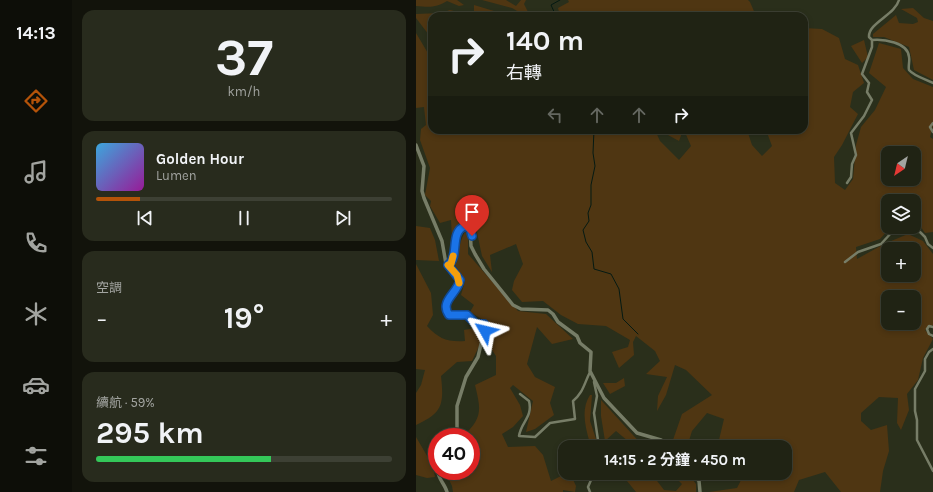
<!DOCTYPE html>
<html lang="zh-TW">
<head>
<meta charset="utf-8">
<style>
	:root { --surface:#202314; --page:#282b1d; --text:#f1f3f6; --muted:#a2a4a0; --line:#3d4034; --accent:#b45309 }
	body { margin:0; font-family:Karla,"Noto Sans TC",sans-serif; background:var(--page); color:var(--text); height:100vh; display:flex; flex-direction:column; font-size:15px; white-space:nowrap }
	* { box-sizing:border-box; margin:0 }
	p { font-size:13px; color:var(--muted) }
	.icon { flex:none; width:22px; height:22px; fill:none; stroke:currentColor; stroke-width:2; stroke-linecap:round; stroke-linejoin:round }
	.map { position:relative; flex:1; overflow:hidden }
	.side { display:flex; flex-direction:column; gap:10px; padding:10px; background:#12130b; width:344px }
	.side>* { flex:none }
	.top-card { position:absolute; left:12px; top:12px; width:380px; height:122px; border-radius:12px; box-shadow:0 2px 6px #0003,0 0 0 1px var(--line); background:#202314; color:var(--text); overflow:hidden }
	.needle { width:26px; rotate:215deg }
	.controls { position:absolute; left:465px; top:146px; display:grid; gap:8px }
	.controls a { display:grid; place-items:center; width:40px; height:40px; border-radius:8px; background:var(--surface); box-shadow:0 2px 6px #0003,0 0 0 1px var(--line); font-size:20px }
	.speed { position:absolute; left:12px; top:428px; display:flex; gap:8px; font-size:20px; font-weight:700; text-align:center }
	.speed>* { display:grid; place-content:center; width:52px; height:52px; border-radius:50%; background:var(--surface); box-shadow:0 2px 6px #0003,0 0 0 1px var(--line); line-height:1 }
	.speed .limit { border:6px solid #d22; background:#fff; color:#111 }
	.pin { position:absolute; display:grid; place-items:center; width:34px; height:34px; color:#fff; margin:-41px -17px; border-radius:50% 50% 50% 0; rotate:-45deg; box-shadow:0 0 4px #0007 }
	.pin .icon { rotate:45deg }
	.me { position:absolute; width:44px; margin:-22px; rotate:307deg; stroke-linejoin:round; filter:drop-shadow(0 0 3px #0008) }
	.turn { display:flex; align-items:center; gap:14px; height:84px; padding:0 12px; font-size:18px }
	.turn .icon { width:52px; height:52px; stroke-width:2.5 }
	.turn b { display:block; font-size:28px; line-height:34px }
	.lanes { display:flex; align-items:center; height:38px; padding:0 12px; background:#0003; justify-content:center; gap:20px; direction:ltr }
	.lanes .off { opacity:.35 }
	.big { font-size:30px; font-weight:700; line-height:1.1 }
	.side .card { flex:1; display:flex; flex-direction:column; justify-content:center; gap:6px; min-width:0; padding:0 14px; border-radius:12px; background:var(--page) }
	.side .dial { align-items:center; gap:0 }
	.dial b { font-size:52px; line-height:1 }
	.song { display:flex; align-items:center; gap:12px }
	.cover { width:48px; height:48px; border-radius:6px; background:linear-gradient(135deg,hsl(200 70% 55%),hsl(300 70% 35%)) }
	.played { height:4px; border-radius:2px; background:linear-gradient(90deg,var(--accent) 15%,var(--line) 15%) }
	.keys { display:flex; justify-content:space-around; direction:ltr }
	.heat { display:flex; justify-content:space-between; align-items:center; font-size:22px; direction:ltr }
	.charge { height:6px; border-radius:3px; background:linear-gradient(90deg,#34c759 59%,var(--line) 0) }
	.trip { position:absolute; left:142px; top:440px; width:234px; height:40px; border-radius:12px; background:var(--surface); box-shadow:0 2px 6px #0003,0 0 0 1px var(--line); font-weight:700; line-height:40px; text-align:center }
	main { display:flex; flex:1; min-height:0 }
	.tabs { display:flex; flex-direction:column; width:72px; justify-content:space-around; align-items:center; background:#0d0e08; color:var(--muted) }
	.tabs .icon { width:28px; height:28px }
	.tabs .on { color:var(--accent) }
	.tabs b { font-size:18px; color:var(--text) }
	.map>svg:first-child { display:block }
	.green { fill:#4f3612; fill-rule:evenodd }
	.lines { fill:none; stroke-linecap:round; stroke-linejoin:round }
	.stream { stroke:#051a12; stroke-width:1 }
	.street { stroke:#777d67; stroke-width:2.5 }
	.secondary { stroke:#777d67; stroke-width:3.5 }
	.route-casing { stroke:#114b97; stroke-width:10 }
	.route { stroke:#1a73e8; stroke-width:7 }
	.slow { stroke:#f59e0b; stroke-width:7 }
</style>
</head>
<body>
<main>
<nav class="tabs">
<b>14:13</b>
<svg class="icon on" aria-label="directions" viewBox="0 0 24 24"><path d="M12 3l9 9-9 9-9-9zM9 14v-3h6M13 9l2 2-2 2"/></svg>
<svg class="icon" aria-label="music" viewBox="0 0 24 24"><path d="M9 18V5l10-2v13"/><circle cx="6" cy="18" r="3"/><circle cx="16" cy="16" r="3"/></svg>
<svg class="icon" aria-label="phone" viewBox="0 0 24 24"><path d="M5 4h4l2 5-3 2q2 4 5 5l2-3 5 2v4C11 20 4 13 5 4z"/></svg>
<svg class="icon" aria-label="climate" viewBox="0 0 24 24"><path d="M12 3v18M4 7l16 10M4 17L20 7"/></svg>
<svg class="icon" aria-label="car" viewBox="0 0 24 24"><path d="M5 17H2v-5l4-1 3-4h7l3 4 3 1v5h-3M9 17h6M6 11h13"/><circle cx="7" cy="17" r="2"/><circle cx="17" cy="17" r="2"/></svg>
<svg class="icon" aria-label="filters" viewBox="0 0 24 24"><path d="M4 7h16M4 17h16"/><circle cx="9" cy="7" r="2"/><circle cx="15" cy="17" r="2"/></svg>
</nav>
<section class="side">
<div class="card dial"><b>37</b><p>km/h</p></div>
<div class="card">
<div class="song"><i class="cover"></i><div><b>Golden Hour</b><p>Lumen</p></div></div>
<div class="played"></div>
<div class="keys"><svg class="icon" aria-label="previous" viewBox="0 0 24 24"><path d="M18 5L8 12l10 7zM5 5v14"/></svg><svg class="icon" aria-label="pause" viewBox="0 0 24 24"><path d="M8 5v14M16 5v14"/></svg><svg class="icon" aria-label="next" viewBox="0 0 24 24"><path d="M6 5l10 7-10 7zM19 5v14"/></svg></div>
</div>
<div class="card"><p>空調</p>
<div class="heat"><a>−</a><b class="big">19°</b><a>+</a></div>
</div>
<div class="card"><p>續航 · 59%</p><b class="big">295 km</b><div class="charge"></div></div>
</section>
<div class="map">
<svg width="517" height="492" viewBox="0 0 517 492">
	<rect width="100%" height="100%" fill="#2a2f1b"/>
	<path class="green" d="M0 0H41L48 5 43 6 31 1C20 8 13 7 0 6Z
		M66 0H90L100 6 105 0H110L108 4 112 12 110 16 96 8Z
		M152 0H332L334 2 340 16H144L142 8 153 2Z
		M58 5 88 14 102 16H16V39L0 18V14L25 13 34 10 46 13H58Z
		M497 8 508 18 517 21V80L498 70 493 47 468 37H457V34L480 15 483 23 497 24 502 22 501 18 485 9Z
		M388 28 406 29 423 38 429 59 442 65 448 83 437 92 434 107 442 114 426 145 418 157 419 183 429 190 437 179 440 145 445 127 459 110 470 87 453 73 463 43 485 49 487 68 497 79 517 87V125L514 137 517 139V232L509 233 498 217V201H472V227H475L464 239 440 247 441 259 468 244 492 234 507 241 517 254V325L509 330 517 339 507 358 502 380 491 394 493 410 485 430 481 423 482 398 463 397 445 413V421L455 430 471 425 473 451 467 471 464 492H425L409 472 383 480 378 492H293L321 488 326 478 302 473H369V447H287L290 444 303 440 308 419 291 413 276 431 271 447H261L257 440 266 414 296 395 270 370 259 365 250 395 241 411 242 396 251 377 230 374 244 361 239 351 220 336 217 342 218 355 203 368 196 352 212 347 214 340 190 326 162 324 145 315 127 301 106 302 96 290 98 281 107 264 100 244 74 255 76 272 66 256 60 228 49 221 40 229 36 239 35 220 24 223 14 206 15 201 9 195 14 168 4 140 5 129 10 125 8 107 0 108V33L16 60V130H239L244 141 263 160 275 146 268 130H331L336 145 346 156 356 146 350 130H388ZM472 153H498V179H472ZM472 249H498V275H472ZM472 297H498V323H472Z
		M448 40 452 57 446 63 435 46Z
		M248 130H267L263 141 252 135Z
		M0 226 14 228 19 240 23 261 0 260Z
		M49 232 52 234V254L102 311 130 314 157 339 136 344 121 327 111 364 119 377 139 387 134 403 138 415 119 429 110 432 117 401 97 385 94 388 104 405 107 416 97 427 86 434 92 447 119 446 127 455 135 481 145 476 147 465 149 473H154L160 486 159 492 147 490V492H37L36 486 29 471H55V437H46C67 418 65 410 59 385L80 375V356L74 347 76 325 54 312 58 305 45 295 49 281 39 265C43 253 43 242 49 232Z
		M0 264 15 293 17 315 11 326C23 339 31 342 49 341L48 330 60 328 66 340 56 361 41 362 25 376C28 404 27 413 0 425V393L5 385 9 370 0 369Z
		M208 378 209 386 194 394 187 383H200Z
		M174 395H176L174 421 180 439 173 440C169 425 165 409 174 395Z
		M185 400 227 446 219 447 200 431 189 441 185 416Z
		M0 437 17 466 19 477 11 478 0 475Z
		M218 473H235L248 490 260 491 266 484 255 473H272L280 484V492H220L211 481Z"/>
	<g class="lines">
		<path class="stream" d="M140 16 135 5 144 0
			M178 130 177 153 179 166 175 185V205L172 213 173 221 167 230 170 242 176 252 178 269 195 274 203 289 207 319 222 334"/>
		<path class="street" d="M483 0C479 15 452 23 453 37L456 40C467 39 492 42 493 57 494 61 492 66 493 70 498 76 509 79 517 83
			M517 123 514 127 517 132
			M431 183 435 177 436 164 440 155 435 133 448 116 456 100 451 92 453 83 446 74 456 47V40
			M429 262 442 252 465 244 476 232 482 230 504 232 509 237 512 244 517 248
			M517 327 513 326 511 329 513 334 517 336
			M517 349 513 352 509 359V371L499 389V411L501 420V440L517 471
			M178 382 181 396 178 413 183 447
			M104 394 113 401C117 417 105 422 103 436L119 437 134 423 159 419 157 401C167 393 168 384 174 372
			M174 492 172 487 178 473"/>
		<path class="secondary" d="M0 145 8 166 6 191 8 198 26 241 30 264 44 280C42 293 23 301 33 315H51L60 324 68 325 69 327 62 357 50 377 41 406V428L35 437
			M32 265C44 257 33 232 49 226L54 229 55 246 59 254 68 269 97 305 105 309 132 310 137 314 142 322 161 336 164 343 175 352 174 371 188 398 221 433 245 440 254 447
			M22 471C22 479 29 484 31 492
			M276 473 283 481 284 492"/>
	</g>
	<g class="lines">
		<g class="route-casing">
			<path id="route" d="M56 236 54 229 49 226C33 232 44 257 32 265L44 280C42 293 23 301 33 315H51L60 324H68L69 331"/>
		</g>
		<use href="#route" class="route"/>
		<path class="slow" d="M37 256 35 264 32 265 41 275 43 283"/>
	</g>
</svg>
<div class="controls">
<a><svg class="needle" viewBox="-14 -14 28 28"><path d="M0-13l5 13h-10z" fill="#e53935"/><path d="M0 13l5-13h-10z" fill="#a2a4a0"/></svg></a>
<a><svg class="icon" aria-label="layers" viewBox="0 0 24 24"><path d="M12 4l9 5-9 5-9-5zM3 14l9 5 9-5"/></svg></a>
<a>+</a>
<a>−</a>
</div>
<div class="speed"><div class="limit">40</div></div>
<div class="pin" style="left:56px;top:236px;background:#d93025"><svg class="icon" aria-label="arrive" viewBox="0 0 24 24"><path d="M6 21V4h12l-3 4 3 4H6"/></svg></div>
<svg class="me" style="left:69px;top:331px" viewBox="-20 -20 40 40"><path d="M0-17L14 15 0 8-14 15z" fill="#1a73e8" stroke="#fff" stroke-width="4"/></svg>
<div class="trip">14:15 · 2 分鐘 · 450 m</div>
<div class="top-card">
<div class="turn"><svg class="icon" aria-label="right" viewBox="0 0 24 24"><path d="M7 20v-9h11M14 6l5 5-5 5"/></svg><div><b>140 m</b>右轉</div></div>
<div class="lanes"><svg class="icon off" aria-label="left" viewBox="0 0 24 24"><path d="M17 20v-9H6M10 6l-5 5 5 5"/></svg><svg class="icon off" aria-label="ahead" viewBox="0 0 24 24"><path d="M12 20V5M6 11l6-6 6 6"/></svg><svg class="icon off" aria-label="ahead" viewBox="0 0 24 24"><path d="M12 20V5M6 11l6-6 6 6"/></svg><svg class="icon" aria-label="right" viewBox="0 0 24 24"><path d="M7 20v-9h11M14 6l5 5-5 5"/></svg></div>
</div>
</div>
</main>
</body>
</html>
